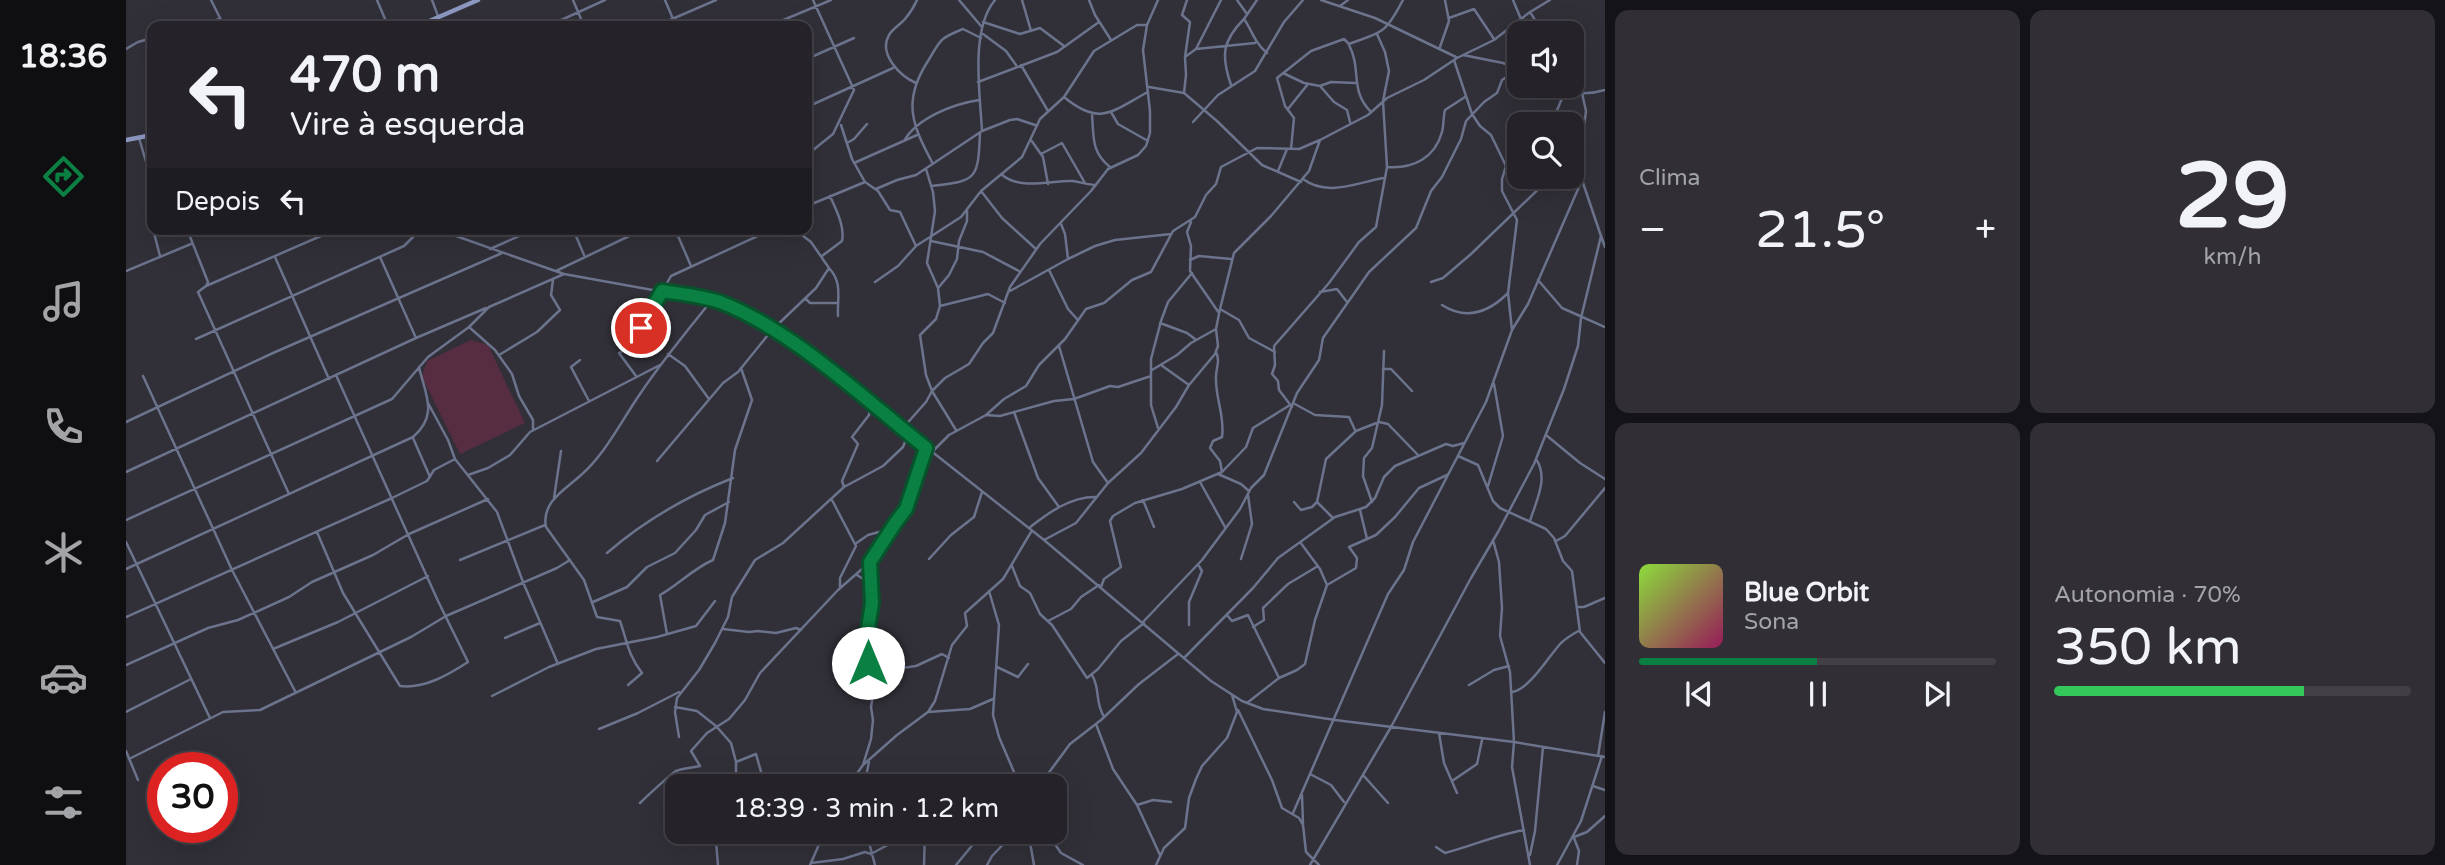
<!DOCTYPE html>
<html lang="pt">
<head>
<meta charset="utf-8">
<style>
	:root { --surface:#252329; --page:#312f35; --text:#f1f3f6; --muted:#a3a4a8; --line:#424046; --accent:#0b8043 }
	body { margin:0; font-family:"Varela Round",sans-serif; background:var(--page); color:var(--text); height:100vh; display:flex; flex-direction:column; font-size:26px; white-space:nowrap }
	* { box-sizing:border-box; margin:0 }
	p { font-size:23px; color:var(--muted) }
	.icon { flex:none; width:38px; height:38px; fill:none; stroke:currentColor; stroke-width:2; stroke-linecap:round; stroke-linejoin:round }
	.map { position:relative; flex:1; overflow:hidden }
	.panel { display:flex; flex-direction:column; gap:10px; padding:10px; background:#141317; width:840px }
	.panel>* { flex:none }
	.hud { position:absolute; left:21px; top:21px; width:665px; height:214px; border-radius:14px; box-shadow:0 7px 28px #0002,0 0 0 2px var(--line); background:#252329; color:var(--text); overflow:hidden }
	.controls { position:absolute; left:1381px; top:21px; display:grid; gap:14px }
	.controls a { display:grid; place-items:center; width:77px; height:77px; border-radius:14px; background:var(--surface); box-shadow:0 7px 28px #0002,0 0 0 2px var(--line); font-size:35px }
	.speed { position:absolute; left:21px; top:752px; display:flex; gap:14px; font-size:35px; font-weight:700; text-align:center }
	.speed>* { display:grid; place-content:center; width:91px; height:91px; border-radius:50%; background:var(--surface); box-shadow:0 7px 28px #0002,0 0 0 2px var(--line); line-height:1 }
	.speed .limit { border:10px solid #d22; background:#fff; color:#111 }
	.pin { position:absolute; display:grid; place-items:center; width:60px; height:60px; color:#fff; margin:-30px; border:4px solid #fff; border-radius:50%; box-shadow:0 2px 7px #0007 }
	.me { position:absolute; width:77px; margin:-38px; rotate:0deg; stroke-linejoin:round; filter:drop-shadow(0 0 5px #0008) }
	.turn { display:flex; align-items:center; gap:24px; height:147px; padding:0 28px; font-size:32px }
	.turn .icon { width:91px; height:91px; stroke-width:2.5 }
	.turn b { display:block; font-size:49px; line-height:60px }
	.then { display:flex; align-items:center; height:66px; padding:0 28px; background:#0003; gap:14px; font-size:26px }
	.big { font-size:52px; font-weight:600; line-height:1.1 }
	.panel .tile { flex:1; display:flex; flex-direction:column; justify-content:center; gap:10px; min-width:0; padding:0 24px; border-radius:14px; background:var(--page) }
	.panel .dial { align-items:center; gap:0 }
	.dial b { font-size:91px; line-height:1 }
	.song { display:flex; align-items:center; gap:21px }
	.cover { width:84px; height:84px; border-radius:10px; background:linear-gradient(135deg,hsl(90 70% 55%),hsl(330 70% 35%)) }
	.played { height:7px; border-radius:4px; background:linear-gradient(90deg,var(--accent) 50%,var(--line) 50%) }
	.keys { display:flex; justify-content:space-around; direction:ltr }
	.heat { display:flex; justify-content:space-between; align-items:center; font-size:38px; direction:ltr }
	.charge { height:10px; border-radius:5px; background:linear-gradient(90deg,#34c759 70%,var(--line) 0) }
	.panel .tiles { flex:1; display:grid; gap:10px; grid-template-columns:repeat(2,1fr) }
	.trip { position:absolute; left:539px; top:774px; width:402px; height:70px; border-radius:14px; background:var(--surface); box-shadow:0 7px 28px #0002,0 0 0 2px var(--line); font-weight:600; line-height:70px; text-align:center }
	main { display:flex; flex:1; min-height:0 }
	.tab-bar { display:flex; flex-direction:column; width:126px; justify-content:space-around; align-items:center; background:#0f0e10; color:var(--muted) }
	.tab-bar .icon { width:49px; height:49px }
	.tab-bar .on { color:var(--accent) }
	.tab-bar b { font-size:32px; color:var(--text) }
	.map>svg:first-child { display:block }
	.green { fill:#572d42 }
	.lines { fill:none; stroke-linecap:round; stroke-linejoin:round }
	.street { stroke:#6b738d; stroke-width:2.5 }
	.secondary { stroke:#8c98c1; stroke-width:4.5 }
	.route-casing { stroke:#07532c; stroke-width:18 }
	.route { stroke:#0b8043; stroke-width:12 }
</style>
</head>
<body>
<main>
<nav class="tab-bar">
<b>18:36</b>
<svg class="icon on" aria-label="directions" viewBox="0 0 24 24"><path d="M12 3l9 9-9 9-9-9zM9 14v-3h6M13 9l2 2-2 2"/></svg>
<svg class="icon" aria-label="music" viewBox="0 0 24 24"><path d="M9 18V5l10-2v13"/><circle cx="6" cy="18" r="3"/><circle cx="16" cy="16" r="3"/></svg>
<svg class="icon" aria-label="phone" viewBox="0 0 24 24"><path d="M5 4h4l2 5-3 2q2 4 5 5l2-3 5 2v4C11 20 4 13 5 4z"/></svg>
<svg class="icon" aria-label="climate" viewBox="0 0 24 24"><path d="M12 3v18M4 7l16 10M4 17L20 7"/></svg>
<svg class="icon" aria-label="car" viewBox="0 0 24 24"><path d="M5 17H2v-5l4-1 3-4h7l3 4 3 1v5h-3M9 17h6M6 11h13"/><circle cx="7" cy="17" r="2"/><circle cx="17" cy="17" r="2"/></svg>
<svg class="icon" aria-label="filters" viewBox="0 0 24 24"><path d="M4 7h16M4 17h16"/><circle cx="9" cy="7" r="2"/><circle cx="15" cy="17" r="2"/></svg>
</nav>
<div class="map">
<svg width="1479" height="865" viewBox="0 0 1479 865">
	<rect width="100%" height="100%" fill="#312f37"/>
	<path class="green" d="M345 340 362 345 399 423 334 454 296 377 301 361Z"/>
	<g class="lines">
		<path class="street" d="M85 0 98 26
			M251 0 262 26
			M306 0 312 16
			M447 0 458 26
			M539 0 550 26
			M833 0 855 26
			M896 0 905 31
			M963 0 969 15 985 40
			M1095 0 1070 49 1059 57 1060 75 1058 93 1091 121 1136 165 1175 182
			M1111 0 1121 14
			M1131 0 1118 19C1127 32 1128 42 1141 53
			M1195 0 1249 18 1330 57
			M1387 0 1395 19
			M1214 6 1222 0
			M1404 12 1417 33
			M1323 18 1348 9 1368 39
			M857 22 894 34 914 28 938 46
			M73 26 93 19
			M433 26V21L479 0
			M530 26 590 0
			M643 26 705 0
			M857 34 880 51 890 65
			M1223 45C1236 69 1223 90 1245 112
			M1314 47 1323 21 1319 0
			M0 49 12 42 26 38
			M1070 49 1129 43
			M1337 55 1377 63 1391 69
			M1059 57 1064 22 1056 15 1061 0
			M681 59 728 38
			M1328 60 1346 114 1354 126 1365 135 1380 166 1376 179V191L1391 220 1382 293 1386 330 1402 304 1456 180 1454 163 1446 149
			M895 65 922 111
			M1157 73 1178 83 1194 86 1205 82 1229 83
			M852 82 931 52 973 22
			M790 83C774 76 752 54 763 35 767 28 774 25 779 19 784 13 788 7 791 0
			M1105 85C1095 56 1096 41 1118 19
			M1194 86 1208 102 1221 110 1224 122
			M1430 86C1444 95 1463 95 1479 90
			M1023 87 1058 93
			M938 97C974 127 986 111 1022 92
			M681 107 767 68
			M1162 109 1182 84
			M985 112 992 124 1022 141
			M966 115C968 137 965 152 984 167
			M1067 122 1092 95 1129 71 1158 22 1177 0
			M1428 124 1427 120 1439 91
			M715 125 726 159 739 182 752 191 764 210 774 212 790 246
			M856 131C854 93 844 30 869 0
			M13 138 26 182
			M905 140 917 157 922 184
			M778 141C791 118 827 104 853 100
			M721 143 728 139 741 124
			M1165 149 1168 118 1159 106 1151 78 1185 51 1218 39 1223 44C1258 31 1259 34 1277 0
			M915 154 936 143 959 183
			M681 155 707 134 728 90 687 0
			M1454 159 1460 111 1456 93
			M728 163 791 135
			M807 164C786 125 776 101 802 61 815 40 812 39 837 29L855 38
			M1261 167C1287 169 1309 158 1316 132 1318 125 1317 117 1319 110L1339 97
			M1152 171 1161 149
			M875 174C894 191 925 180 947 181 955 182 962 185 970 185
			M1177 179C1201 197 1230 183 1257 178
			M805 186C851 181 852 180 854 133
			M750 189 771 180 790 175 856 131 884 120 891 119 909 125
			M855 191 876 218 910 249
			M26 203 24 219 26 227
			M681 206 739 182
			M1065 222 1061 232 1065 246 1064 271 1093 313
			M27 229 34 256
			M61 229 82 282 80 286 72 292 163 494
			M310 229 438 274 593 302 608 308 668 343 918 540 1085 681 1116 701 1137 709 1209 720 1388 742 1479 757
			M447 229 458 255
			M549 229 565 266
			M1475 236 1479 247
			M805 241 857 252 893 271
			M364 249 409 229
			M696 256 716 241C719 226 710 210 704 196
			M149 257 203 379
			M254 257 290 338
			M942 259 969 246 989 240 1045 234
			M1064 260 1073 256 1105 259
			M703 268C717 283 711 298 712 316
			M923 270 942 309 951 319
			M0 271 65 244
			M430 271 518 229
			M1412 280 1436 308 1479 327
			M749 282 772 266 790 246 835 217 855 191 896 157 914 119 938 97 968 51 1011 25H1021
			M1305 282 1317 278 1345 254 1425 177
			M80 286 211 229
			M813 287 823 275 831 259 833 241 841 221V210
			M884 291 942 259 939 234 935 224
			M1194 292 1211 289 1221 302
			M679 298 684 303H712
			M1316 305C1341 321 1363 312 1382 293
			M814 306 862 294 879 303
			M1094 309 1113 320 1123 338 1149 352
			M1034 323 1061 333 1069 339
			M343 327 369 350 386 374 393 396 407 420V430
			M70 339 278 246 295 229
			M933 346 967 462 982 483
			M1090 352C1095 362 1089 369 1090 380 1090 400 1099 417 1096 437L1087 441 1084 448 1094 461 1096 472
			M542 354 559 366 583 399
			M373 355 411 332 434 310 425 295 427 280
			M454 360 445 367 463 401
			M1035 365 1063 385
			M1257 369H1265L1286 391
			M1026 370 1051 355 1065 343 1090 329
			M17 376 106 570 169 691
			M510 376 493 353 505 346 545 276 647 229
			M302 403 322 440 329 459 371 512 397 582 432 664
			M1167 403 1189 415 1223 417 1229 430
			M1166 407 1153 390 1152 381 1146 374 1149 365 1148 346 1203 283 1233 242 1250 227 1261 167 1257 101 1263 71 1259 52 1251 34
			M888 412 912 478 933 507
			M860 415 874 416 928 401 948 399 984 386 992 387 1025 376
			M0 422 147 353 376 253
			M1032 428 1025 405V359L1035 321 1042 302 1066 273
			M776 429 800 402 806 391 800 375 794 335 810 319 814 306 812 288 801 263 809 211 807 192 800 169
			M830 430 806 391 819 378 843 364 857 343 867 333 884 287 914 244 965 191 982 169 1012 155 1020 146 1024 133V111L1017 50 1021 25 1032 0
			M1420 435 1454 463 1479 479
			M287 438 304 477
			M806 452 823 435 860 415 878 399 900 386 913 365 939 339 960 309 978 303 1006 280 1025 272 1047 231 1069 217 1080 195 1090 184 1095 167 1131 148 1173 149 1194 140 1242 115 1261 98 1298 80 1331 58 1368 40 1404 12 1424 0
			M1332 456 1352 465 1367 501 1374 508 1420 529 1428 538 1437 561 1446 571 1454 632 1479 663
			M531 461 597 383 612 372 646 330 690 288 703 268 685 242 668 229
			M0 472 290 338 360 308
			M1092 474 1115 484 1123 491
			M342 475 362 468 384 455 404 432 534 365
			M1074 482 1099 527
			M1362 486 1377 436 1368 384
			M718 487 716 481 732 444 726 437 743 415 745 406
			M428 498 435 451
			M706 500 730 546 714 578V588
			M1017 500 1028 527
			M1168 502 1175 510 1186 507 1191 502 1200 459 1230 431 1253 422 1262 424 1292 455
			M1191 502 1206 517
			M1246 502 1237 476 1238 458 1246 448 1256 405 1258 351
			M1234 510 1241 539
			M0 520 266 399 302 357 343 327 363 307 438 274
			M1404 521C1410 501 1423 478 1410 459
			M903 528C922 513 945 496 971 497
			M191 532 217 593 274 686C298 689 322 675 342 662L312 601 210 375
			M918 540 950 523 982 483 1015 453 1050 407 1063 385 1089 354 1092 346 1090 329 1094 309 1108 253 1145 216 1183 171 1194 140
			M1367 540 1373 562 1376 608 1374 636 1384 672 1388 742 1386 767 1404 865
			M1430 541 1439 536 1479 488
			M0 542 84 718
			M1174 542 1194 569 1201 585
			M729 544 742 535 764 529
			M481 553C518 521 561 496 607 478
			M803 559 825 535 848 517 856 492
			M1115 559 1126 524 1122 495
			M334 560 419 525
			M886 566 894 586 904 593 914 614 926 625 961 678 972 669 995 641 1018 623
			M0 569 287 437C313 415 299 394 293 367
			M731 575 745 584
			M975 587 978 579 995 567 984 521 987 516 1009 503 1056 489 1096 472 1120 447 1127 428 1164 405
			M863 591 873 625 867 715 873 737 894 786
			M467 602 501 587 521 567 549 553 570 530 579 515 603 502
			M1451 607H1458L1479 598
			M1101 615 1106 621 1122 615 1153 678
			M0 617 266 498 301 481 308 470 329 459
			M922 621 945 609 955 597 973 585
			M1017 622 1076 560 1114 509 1125 488 1138 475 1171 393 1193 360 1197 338 1243 272 1290 228 1305 191 1316 177 1335 139 1340 121 1358 102 1371 93 1376 80 1393 69
			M1063 625V602L1076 571 1073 566
			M1127 627 1138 620 1137 608 1162 584 1192 566
			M597 629 623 632 632 631 650 633 670 628 675 630
			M541 634 534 595C552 585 568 568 587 560L599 523 609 450 626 400 615 368
			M379 638 414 623
			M147 649 212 622 302 576
			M1058 658 1127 588 1152 558 1209 517 1240 507 1249 498 1258 477 1269 466 1320 444 1327 446 1338 443
			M0 665 82 628 112 620 163 597 186 582 247 555 283 534 362 499
			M871 667 892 677 902 664
			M966 675C975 691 968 699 978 717
			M502 685 516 673C502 655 501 641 494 621L471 617 458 580 420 527C415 503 438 490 454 476 480 453 494 423 514 394 536 361 561 331 586 300
			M1343 685 1368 670 1383 666
			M745 687 776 668 790 666 816 654 823 658
			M1386 692C1404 689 1422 657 1435 643 1440 638 1447 634 1454 630
			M366 696 423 667 470 649 531 637 570 626 589 601
			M1121 703 1153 678 1171 670 1179 664 1189 620 1201 585 1230 568 1231 558 1223 547 1250 535 1269 517 1293 488 1321 475
			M549 707 571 711 590 726 605 743 610 762V786
			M1112 710 1146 780 1156 808 1173 818 1177 825 1180 852 1193 865
			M0 712 65 679
			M802 712 844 709 867 699
			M970 724 987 769 1011 805 1034 855
			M473 729 512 713 553 692
			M1313 733 1318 763 1331 793
			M553 737 549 712 551 698 573 670 589 643 602 617 606 597 629 560 657 543 718 487 757 466 777 447 782 434
			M0 751 12 780
			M1472 756 1479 712
			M3 759 97 712 134 710 285 637 320 616 431 568 444 560
			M610 762 630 754 639 786
			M737 765 745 739 747 720 745 707 747 695 740 642 746 603 744 562
			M1184 774 1205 785 1218 802
			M1237 775 1262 803
			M1326 781 1351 764 1356 740
			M569 784 583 780 587 786
			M722 786 737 765 771 735 802 712 809 701 826 645 841 626 839 613 877 579 905 532
			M738 786 743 762
			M913 786 944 744 975 720 1013 684 1052 654
			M1467 786 1479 790
			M1176 795 1177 823
			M514 803C519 798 546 773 550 771 557 768 566 768 574 766L565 751 581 733 603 719 619 700 634 673 712 590 744 562 780 509 800 448
			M1011 805 1027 800 1045 802
			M1167 813 1262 594 1278 570 1287 542 1360 402 1386 330
			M740 831 749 865
			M785 831 789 834 798 833
			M902 831 908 865
			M920 831 935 853 957 865
			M1448 837 1461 832 1479 816
			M1448 838 1453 851 1451 865
			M1310 847 1319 853C1346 846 1370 835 1398 830
			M1404 855 1409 831 1417 747
			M685 863 717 859 739 852 745 854 769 841 782 831
			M592 865 590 841 596 831
			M684 865 699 831
			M798 865 799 831
			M830 865 858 831
			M861 865 866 856 890 831
			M1030 865 1038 848 1059 828 1063 798 1070 779 1076 766 1101 738 1111 712 1106 695
			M1184 865 1265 727 1345 578 1372 532 1408 464 1438 389 1452 346 1455 318 1475 236 1456 180
			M1431 865 1455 821 1476 756"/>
		<path class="secondary" d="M292 26 352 0
			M0 140 26 135"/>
	</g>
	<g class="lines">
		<g class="route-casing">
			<path id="route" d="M515 328 536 291C556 294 576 296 594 302 665 329 740 400 800 448L780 509 770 522 744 562 746 603 740 642 742 663"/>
		</g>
		<use href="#route" class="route"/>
	</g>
</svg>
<div class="controls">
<a><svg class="icon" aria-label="sound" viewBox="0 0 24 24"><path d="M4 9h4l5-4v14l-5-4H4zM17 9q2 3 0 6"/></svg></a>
<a><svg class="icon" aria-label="search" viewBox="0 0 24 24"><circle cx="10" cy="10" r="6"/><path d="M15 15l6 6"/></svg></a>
</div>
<div class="speed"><div class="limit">30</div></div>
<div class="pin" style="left:515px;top:328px;background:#d93025"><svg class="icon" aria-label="arrive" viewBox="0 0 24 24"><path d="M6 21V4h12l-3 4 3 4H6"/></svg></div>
<svg class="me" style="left:742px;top:663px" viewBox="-20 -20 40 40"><circle r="19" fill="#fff"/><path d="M0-13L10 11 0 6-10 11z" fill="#0b8043"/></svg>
<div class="trip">18:39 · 3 min · 1.2 km</div>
<div class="hud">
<div class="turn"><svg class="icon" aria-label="left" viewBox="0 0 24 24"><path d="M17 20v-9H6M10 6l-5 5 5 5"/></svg><div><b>470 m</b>Vire à esquerda</div></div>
<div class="then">Depois<svg class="icon" aria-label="left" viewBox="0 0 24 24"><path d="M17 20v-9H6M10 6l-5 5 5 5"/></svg></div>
</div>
</div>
<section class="panel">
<div class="tiles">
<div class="tile"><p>Clima</p>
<div class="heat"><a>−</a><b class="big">21.5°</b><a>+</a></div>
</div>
<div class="tile dial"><b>29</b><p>km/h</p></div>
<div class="tile">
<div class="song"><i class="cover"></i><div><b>Blue Orbit</b><p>Sona</p></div></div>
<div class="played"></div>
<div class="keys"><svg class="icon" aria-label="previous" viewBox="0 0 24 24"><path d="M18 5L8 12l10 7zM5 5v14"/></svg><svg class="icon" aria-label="pause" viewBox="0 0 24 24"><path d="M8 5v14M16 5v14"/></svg><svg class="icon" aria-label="next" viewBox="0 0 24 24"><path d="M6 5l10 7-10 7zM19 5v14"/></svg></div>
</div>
<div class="tile"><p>Autonomia · 70%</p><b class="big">350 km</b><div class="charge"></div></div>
</div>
</section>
</main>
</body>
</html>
